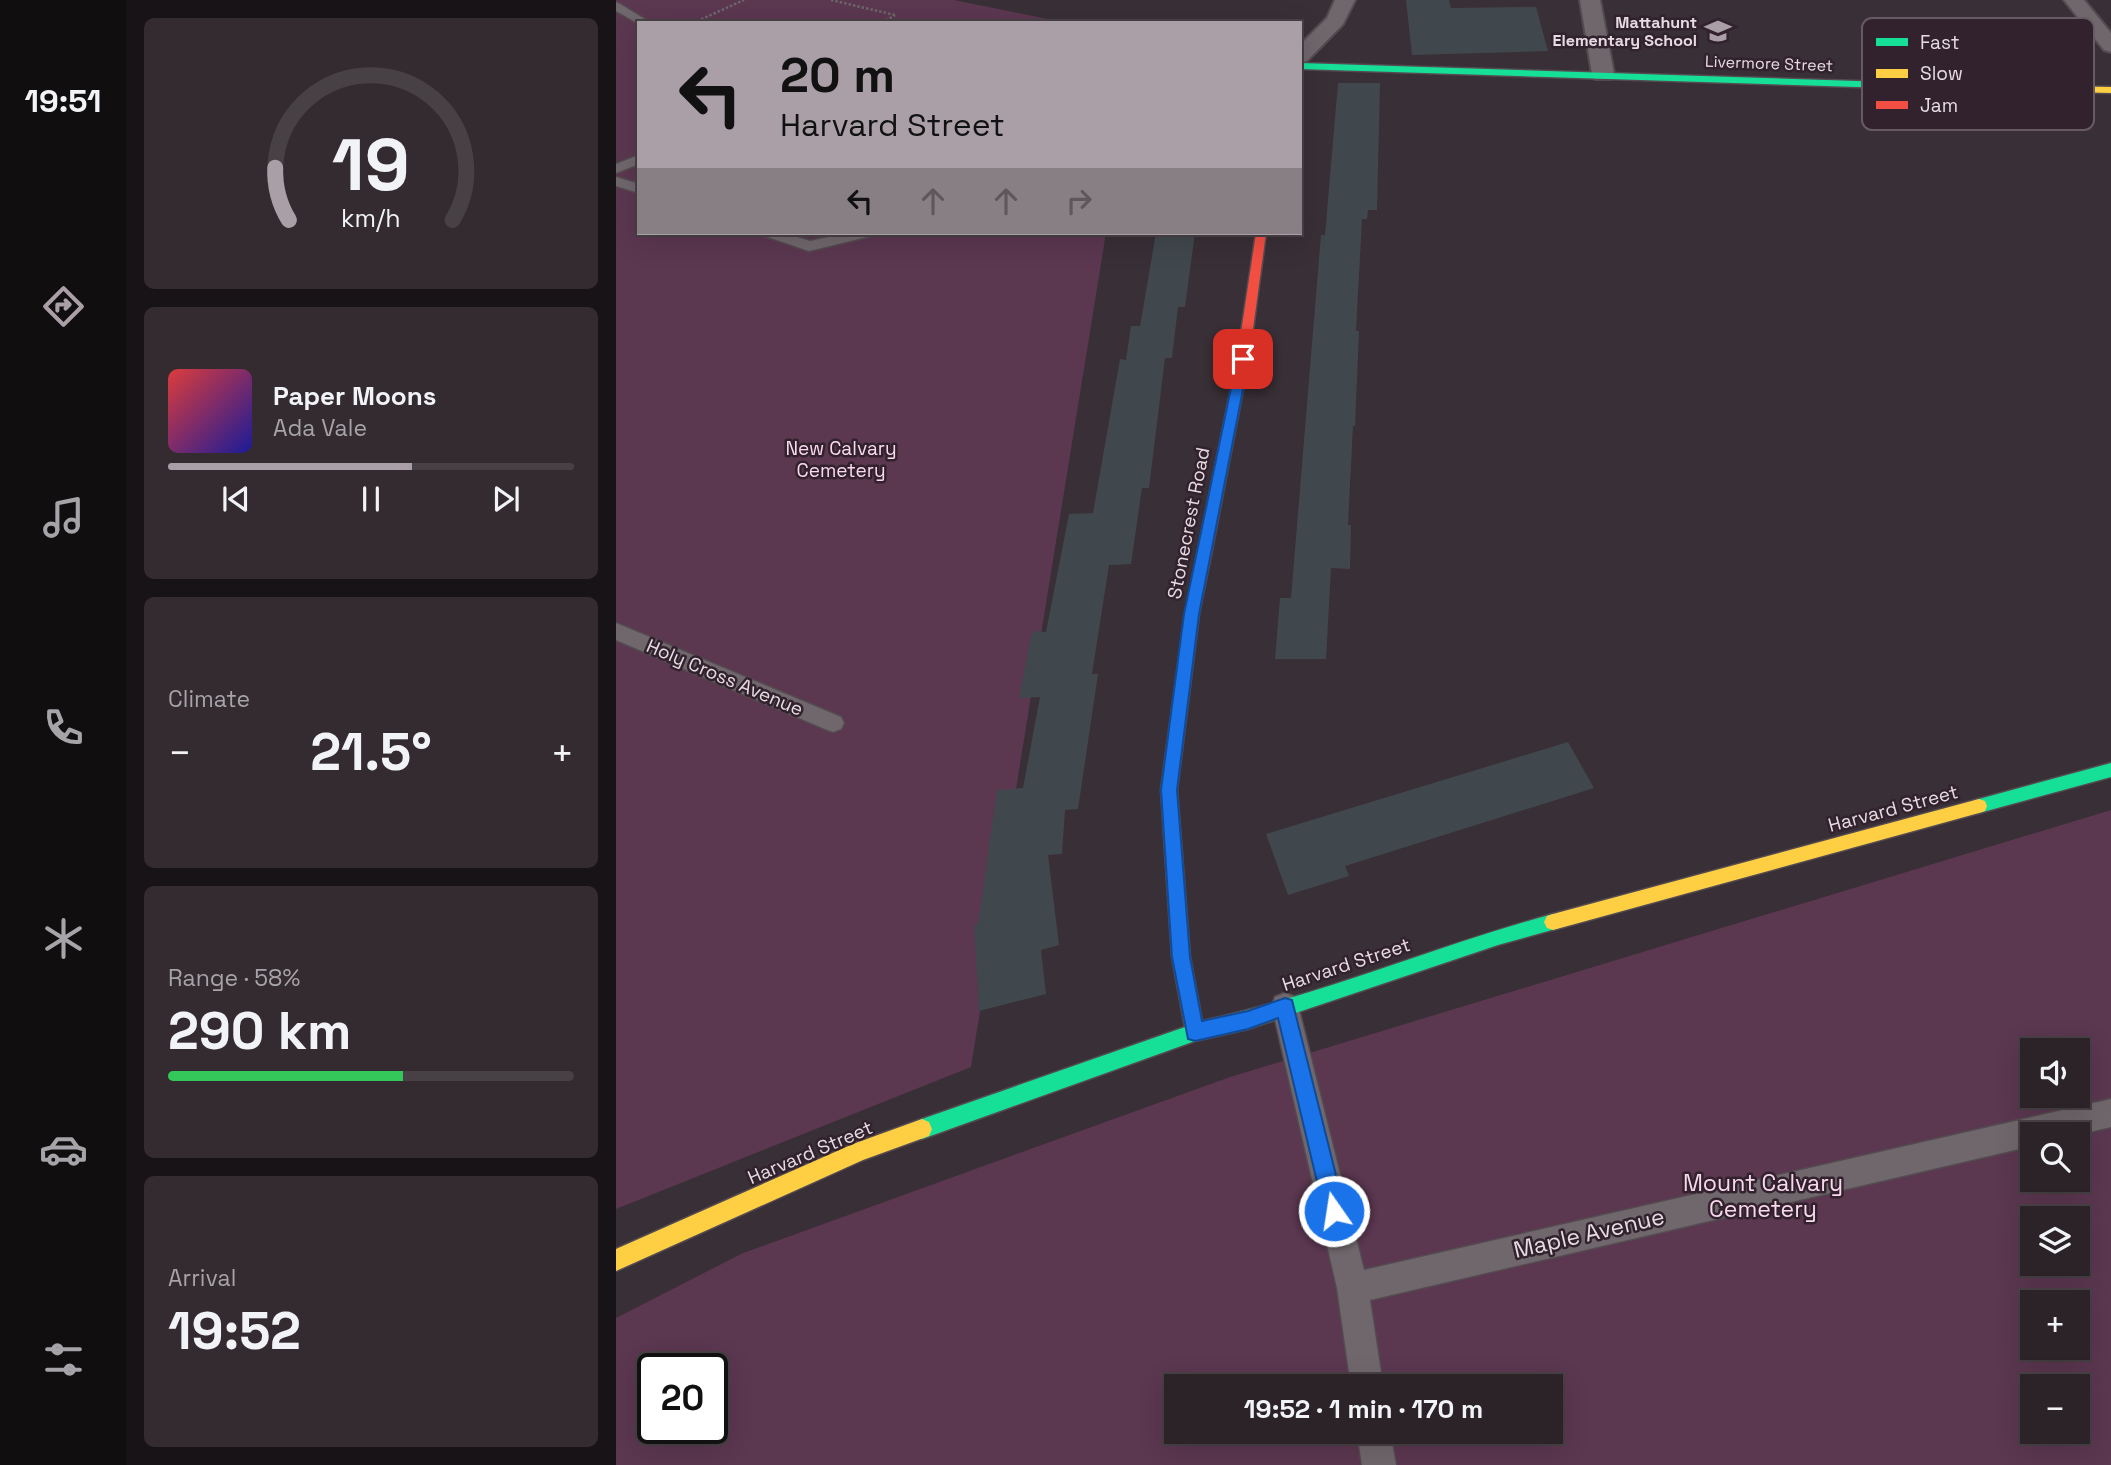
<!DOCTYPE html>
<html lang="en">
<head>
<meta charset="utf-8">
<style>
	:root { --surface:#2b2328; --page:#332b30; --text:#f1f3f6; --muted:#a6a4a8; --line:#474045; --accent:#aa9fa6 }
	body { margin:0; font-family:"Space Grotesk",sans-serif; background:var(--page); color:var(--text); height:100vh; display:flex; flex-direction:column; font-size:26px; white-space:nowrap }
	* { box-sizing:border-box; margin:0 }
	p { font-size:23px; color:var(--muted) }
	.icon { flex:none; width:38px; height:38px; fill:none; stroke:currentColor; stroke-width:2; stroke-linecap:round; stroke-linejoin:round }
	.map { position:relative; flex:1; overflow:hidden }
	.side { display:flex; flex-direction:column; gap:18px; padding:18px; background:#181316; width:490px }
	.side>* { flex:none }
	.top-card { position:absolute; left:21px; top:21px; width:665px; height:214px; border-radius:0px; box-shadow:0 7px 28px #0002,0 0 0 2px var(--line); background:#aa9fa6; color:#111; overflow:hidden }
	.controls { position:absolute; left:1404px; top:1038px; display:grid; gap:14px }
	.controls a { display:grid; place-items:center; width:70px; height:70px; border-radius:0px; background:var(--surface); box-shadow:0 7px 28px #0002,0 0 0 2px var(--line); font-size:35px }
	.speed { position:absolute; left:21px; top:1353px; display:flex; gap:14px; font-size:35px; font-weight:700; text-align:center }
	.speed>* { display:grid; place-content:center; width:91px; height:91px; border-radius:50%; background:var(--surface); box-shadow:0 7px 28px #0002,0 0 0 2px var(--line); line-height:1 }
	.speed .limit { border:4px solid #111; border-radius:10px; background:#fff; color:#111 }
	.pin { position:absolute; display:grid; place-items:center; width:60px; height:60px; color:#fff; margin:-30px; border-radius:14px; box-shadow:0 4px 10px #0006 }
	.me { position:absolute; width:77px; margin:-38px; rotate:347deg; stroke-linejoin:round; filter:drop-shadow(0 0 5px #0008) }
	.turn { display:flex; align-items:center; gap:24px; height:147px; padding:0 28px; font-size:32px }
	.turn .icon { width:91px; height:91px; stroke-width:2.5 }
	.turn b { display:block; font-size:49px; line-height:60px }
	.lanes { display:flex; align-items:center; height:66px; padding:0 28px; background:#0003; justify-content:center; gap:35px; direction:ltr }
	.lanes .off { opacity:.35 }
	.big { font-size:52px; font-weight:700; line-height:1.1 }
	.side .widget { flex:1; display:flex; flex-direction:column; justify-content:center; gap:10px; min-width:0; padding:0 24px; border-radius:10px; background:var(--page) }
	.side .dial { align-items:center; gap:0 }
	.dial svg { height:182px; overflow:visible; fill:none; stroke:var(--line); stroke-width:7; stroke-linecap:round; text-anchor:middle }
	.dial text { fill:var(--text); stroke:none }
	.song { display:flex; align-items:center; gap:21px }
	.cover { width:84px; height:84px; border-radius:10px; background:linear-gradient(135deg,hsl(0 70% 55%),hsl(240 70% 35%)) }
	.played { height:7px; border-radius:4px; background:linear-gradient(90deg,var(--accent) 60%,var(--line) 60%) }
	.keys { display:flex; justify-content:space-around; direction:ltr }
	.heat { display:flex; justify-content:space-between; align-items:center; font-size:38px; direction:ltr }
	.charge { height:10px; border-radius:5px; background:linear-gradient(90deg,#34c759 58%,var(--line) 0) }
	.trip { position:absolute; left:548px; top:1374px; width:399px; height:70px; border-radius:0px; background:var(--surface); box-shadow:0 7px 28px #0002,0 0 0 2px var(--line); font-weight:700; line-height:70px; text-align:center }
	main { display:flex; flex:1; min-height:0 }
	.tabs { display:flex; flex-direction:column; width:126px; justify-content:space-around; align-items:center; background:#110e10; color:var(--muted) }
	.tabs .icon { width:49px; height:49px }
	.tabs .active { color:var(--accent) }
	.tabs b { font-size:32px; color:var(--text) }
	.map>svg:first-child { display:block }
	.green { fill:#5b3750; fill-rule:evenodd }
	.building { fill:#41484d }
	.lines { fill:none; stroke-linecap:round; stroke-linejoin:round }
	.lane-casing { stroke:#544b51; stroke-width:3 }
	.street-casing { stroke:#544b51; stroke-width:4 }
	.fast-casing { stroke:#544b51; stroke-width:3 }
	.slow-casing { stroke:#544b51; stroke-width:3 }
	.jam-casing { stroke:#544b51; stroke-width:3 }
	.path { stroke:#6e666b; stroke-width:2.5; stroke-dasharray:2.5 2; stroke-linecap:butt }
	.lane { fill:#6f676c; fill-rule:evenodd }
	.street { fill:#6f676c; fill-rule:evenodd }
	.fast { fill:#16e098; fill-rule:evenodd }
	.slow { fill:#ffcf43; fill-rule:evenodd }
	.jam { fill:#f24e42; fill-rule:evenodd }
	.route { fill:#1a73e8; stroke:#114b97; stroke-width:2 }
	.labels { text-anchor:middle; stroke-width:5; stroke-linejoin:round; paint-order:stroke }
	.far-poi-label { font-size:16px; font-weight:bold; fill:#e7dbe2; stroke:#32222d; text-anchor:end }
	.far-street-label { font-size:16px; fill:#e7dbe2; stroke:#32222d }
	.park-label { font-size:19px; fill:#fad9ef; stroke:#32222d }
	.street-label { font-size:19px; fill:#e7dbe2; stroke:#32222d }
	.near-park-label { font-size:23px; fill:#fad9ef; stroke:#32222d }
	.near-street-label { font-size:23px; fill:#e7dbe2; stroke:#32222d }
	.key { fill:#32222d; stroke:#685a63; stroke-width:2 }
	.key-label { font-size:19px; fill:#e7dbe2 }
</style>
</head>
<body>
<main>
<nav class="tabs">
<b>19:51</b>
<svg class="icon active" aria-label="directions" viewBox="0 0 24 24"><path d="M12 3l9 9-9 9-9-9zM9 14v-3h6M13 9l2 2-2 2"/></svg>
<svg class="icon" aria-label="music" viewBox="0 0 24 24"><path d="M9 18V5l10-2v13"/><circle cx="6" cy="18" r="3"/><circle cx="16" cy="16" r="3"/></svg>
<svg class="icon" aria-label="phone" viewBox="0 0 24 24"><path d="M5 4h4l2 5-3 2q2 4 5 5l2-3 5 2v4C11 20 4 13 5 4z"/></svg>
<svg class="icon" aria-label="climate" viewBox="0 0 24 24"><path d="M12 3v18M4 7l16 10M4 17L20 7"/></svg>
<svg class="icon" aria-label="car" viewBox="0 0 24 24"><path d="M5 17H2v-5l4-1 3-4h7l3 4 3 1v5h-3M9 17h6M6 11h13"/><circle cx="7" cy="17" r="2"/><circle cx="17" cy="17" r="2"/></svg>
<svg class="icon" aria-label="filters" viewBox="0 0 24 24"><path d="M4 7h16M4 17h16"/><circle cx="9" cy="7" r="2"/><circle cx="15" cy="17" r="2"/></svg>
</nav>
<section class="side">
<div class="widget dial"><svg viewBox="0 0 100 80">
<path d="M14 69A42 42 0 1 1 86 69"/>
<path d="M14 69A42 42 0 0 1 8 46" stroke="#aa9fa6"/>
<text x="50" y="56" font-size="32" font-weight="700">19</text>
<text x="50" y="72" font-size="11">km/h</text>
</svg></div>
<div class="widget">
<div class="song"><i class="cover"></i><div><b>Paper Moons</b><p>Ada Vale</p></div></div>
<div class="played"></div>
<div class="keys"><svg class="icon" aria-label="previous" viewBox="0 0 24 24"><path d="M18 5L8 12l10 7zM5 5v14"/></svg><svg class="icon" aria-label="pause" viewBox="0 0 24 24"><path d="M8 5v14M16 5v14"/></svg><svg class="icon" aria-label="next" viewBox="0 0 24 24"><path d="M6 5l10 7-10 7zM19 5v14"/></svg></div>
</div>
<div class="widget"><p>Climate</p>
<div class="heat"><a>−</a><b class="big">21.5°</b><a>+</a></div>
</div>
<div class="widget"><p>Range · 58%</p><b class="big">290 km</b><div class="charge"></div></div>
<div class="widget"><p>Arrival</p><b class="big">19:52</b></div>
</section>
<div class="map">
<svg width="1495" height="1465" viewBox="0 0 1495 1465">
	<rect width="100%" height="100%" fill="#392f36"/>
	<path class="green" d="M0 0H338L451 23H23V233H490L355 1067 0 1209Z
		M1495 810V1465H0V1318L127 1253 614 1077ZM1416 1050H1461V1096H1416ZM1416 1134H1461V1180H1416ZM1416 1218H1461V1264H1416ZM1416 1302H1461V1348H1416ZM37 1368H96V1428H37ZM560 1386H934V1432H560ZM1416 1386H1461V1432H1416Z"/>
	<path class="building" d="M790 0H833L835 8 920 7 932 51 796 55Z
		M722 83H764L761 210H752L751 219H746L740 331H743L739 426H737L732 525H735L734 569 715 568 710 659H659L664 598H675L705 235H709Z
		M540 233H579L569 307H562L556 358H549L533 488H526L515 564 493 565 476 674H482L462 809 449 810 446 854 432 855 443 945 425 950 430 994 363 1011 358 925 362 924 381 790 407 788 424 697 403 698 416 631 430 632 453 514 477 513 504 359 510 360 515 326H524Z
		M952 742 978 788 729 866 733 876 672 895 650 834Z"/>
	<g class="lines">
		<g class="lane-casing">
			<path id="lane" d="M0 2 4 4 35 23 23 24 0 11Z
				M23 155V164L0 173V164Z
				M0 177 23 184V193L0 186Z
				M146 233H168L194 241 231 233H258L255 236 193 251 149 236Z
				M0 623 225 717 228 723 225 729 217 732 209 729 0 640Z
				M669 993 679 997 682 1006 748 1270 1495 1099V1127L1461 1135 1416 1134V1146L754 1300 767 1386H735L721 1288 656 1006 659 997Z
				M741 1432H774L780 1465H746Z"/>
		</g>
		<g class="street-casing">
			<path id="street" d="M719 0H739L727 24 691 61 684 63V45L711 18Z
				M964 0H984L998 74 995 79H979L976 74Z
				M1448 0H1468L1495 33V52L1488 50Z"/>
		</g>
		<g class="fast-casing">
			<path id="fast" d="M684 63 1336 84 1340 87 1336 90 684 69Z
				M588 550 595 555 583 614 561 790 574 957 586 1021C706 995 819 946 937 914L943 916 946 922 943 928 882 945 632 1029 579 1041 306 1139 299 1136 296 1129 299 1122 306 1119 569 1027 556 957 545 790 569 614 581 555Z
				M1495 763V777L1363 813 1357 811 1355 806 1357 801 1363 799Z"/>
		</g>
		<g class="slow-casing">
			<path id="slow" d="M1336 84 1495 87V93L1333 89V85Z
				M1363 799 1369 801 1371 806 1369 811 1363 813 937 930 931 928 928 922 931 916 937 914Z
				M306 1119 313 1122 316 1129 313 1136 247 1160 0 1271V1249L237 1144Z"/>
		</g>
		<g class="jam-casing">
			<path id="jam" d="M640 233H650L633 359 595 555 588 560 581 555 621 359Z"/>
		</g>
		<path class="path" d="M215 0 279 15
			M77 23 128 0
			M266 23 279 15"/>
		<use href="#lane" class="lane"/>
		<use href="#street" class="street"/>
		<use href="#fast" class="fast"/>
		<use href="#slow" class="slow"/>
		<use href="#jam" class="jam"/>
	</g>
	<path class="route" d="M627 355 633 359 583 614 561 790 574 957 586 1021 632 1011 669 998 676 1000 729 1211 726 1219 718 1222 711 1219 708 1211 662 1018 632 1029 579 1041 572 1039 556 957 545 790 568 614 621 359Z"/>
	<defs>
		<g id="school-bare" transform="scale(2.1)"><path d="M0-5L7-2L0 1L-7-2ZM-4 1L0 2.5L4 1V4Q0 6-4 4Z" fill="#aa9fa6" stroke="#32222d" stroke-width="2.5" paint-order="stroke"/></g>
	</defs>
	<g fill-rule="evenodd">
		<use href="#school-bare" x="1102" y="31"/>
	</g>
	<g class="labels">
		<g class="far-poi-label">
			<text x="1081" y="28">Mattahunt<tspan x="1081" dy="18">Elementary School</tspan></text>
		</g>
		<g class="far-street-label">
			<text transform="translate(1153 63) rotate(2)" y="6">Livermore Street</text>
		</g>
		<g class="park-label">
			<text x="225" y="455">New Calvary<tspan x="225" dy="22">Cemetery</tspan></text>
		</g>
		<g class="street-label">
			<text transform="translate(572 523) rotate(-79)" y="7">Stonecrest Road</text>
			<text transform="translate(109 677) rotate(23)" y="7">Holy Cross Avenue</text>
			<text transform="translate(1277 808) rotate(-15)" y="7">Harvard Street</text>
			<text transform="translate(730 964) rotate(-18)" y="7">Harvard Street</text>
			<text transform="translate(194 1152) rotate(-23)" y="7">Harvard Street</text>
		</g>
		<g class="near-park-label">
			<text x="1147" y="1191">Mount Calvary<tspan x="1147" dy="26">Cemetery</tspan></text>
		</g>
		<g class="near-street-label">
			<text transform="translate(973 1233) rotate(-13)" y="8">Maple Avenue</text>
		</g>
	</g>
	<rect x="1246" y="18" width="232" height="112" rx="10" class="key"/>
	<rect x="1260" y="38" width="32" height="8" fill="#16e098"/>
	<rect x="1260" y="69" width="32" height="9" fill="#ffcf43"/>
	<rect x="1260" y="101" width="32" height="8" fill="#f24e42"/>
	<g class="key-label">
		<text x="1304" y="49">Fast</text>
		<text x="1304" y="80">Slow</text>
		<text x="1304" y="112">Jam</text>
	</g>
</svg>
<div class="controls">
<a><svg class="icon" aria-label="sound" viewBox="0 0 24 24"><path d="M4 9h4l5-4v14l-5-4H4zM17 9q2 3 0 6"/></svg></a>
<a><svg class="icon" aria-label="search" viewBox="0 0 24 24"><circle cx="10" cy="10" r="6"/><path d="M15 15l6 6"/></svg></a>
<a><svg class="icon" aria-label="layers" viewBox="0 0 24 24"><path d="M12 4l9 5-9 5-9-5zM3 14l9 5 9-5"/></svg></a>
<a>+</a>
<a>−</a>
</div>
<div class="speed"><div class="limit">20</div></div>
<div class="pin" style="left:627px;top:359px;background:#d93025"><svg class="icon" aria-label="arrive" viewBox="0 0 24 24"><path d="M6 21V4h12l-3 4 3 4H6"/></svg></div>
<svg class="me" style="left:718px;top:1211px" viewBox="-20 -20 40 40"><circle r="17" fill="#1a73e8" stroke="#fff" stroke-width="3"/><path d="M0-11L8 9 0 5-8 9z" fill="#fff"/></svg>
<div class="trip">19:52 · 1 min · 170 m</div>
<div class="top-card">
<div class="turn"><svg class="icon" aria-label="left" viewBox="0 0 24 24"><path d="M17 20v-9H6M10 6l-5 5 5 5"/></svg><div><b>20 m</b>Harvard Street</div></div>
<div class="lanes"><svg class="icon" aria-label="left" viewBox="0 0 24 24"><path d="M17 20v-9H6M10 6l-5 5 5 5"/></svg><svg class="icon off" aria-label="ahead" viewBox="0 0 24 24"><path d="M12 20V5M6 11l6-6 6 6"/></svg><svg class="icon off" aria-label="ahead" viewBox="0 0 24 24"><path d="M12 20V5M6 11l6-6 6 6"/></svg><svg class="icon off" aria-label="right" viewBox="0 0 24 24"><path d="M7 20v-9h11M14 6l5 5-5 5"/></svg></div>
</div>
</div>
</main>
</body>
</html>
